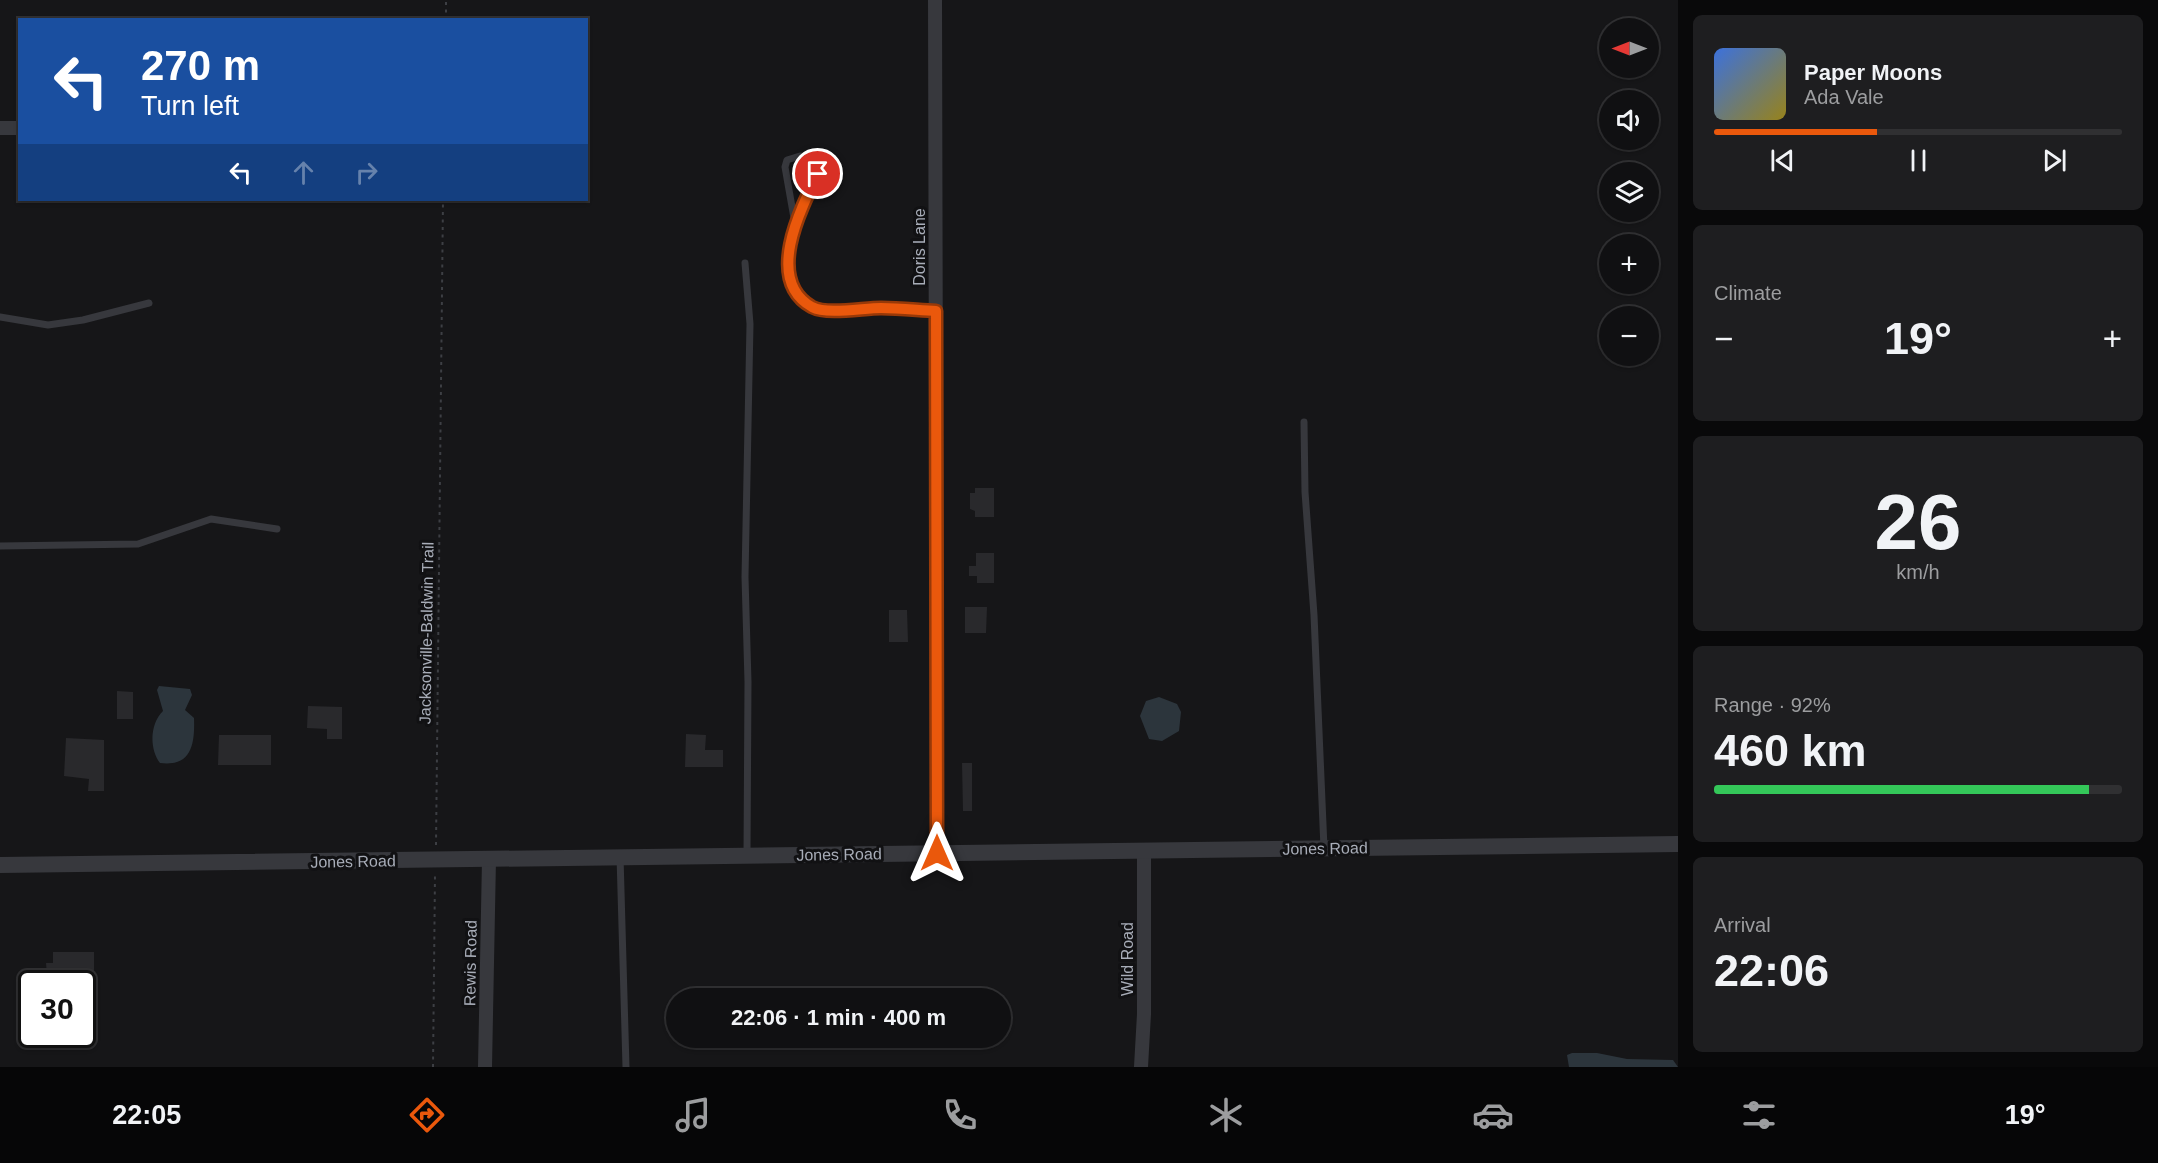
<!DOCTYPE html>
<html lang="en">
<head>
<meta charset="utf-8">
<style>
	:root { --surface:#101012; --page:#1e1e20; --text:#f1f3f6; --muted:#9c9d9f; --line:#303032; --accent:#ea580c }
	body { margin:0; font-family:Helvetica,sans-serif; background:var(--page); color:var(--text); height:100vh; display:flex; flex-direction:column; font-size:22px; white-space:nowrap }
	* { box-sizing:border-box; margin:0 }
	p { font-size:20px; color:var(--muted) }
	.icon { flex:none; width:33px; height:33px; fill:none; stroke:currentColor; stroke-width:2; stroke-linecap:round; stroke-linejoin:round }
	.map { position:relative; flex:1; overflow:hidden }
	.sheet { display:flex; flex-direction:column; gap:15px; padding:15px; background:#09090a; width:480px }
	.sheet>* { flex:none }
	.banner { position:absolute; left:18px; top:18px; width:570px; height:183px; border-radius:0px; box-shadow:0 2px 4px #0004,0 0 0 2px var(--line); background:#1a4fa0; color:#fff; overflow:hidden }
	.needle { width:39px; rotate:270deg }
	.buttons { position:absolute; left:1599px; top:18px; display:grid; gap:12px }
	.buttons a { display:grid; place-items:center; width:60px; height:60px; border-radius:50%; background:var(--surface); box-shadow:0 2px 4px #0004,0 0 0 2px var(--line); font-size:30px }
	.speed { position:absolute; left:18px; top:970px; display:flex; gap:12px; font-size:30px; font-weight:700; text-align:center }
	.speed>* { display:grid; place-content:center; width:78px; height:78px; border-radius:50%; background:var(--surface); box-shadow:0 2px 4px #0004,0 0 0 2px var(--line); line-height:1 }
	.speed .limit { border:3px solid #111; border-radius:9px; background:#fff; color:#111 }
	.pin { position:absolute; display:grid; place-items:center; width:51px; height:51px; color:#fff; margin:-26px; border:3px solid #fff; border-radius:50%; box-shadow:0 2px 6px #0007 }
	.me { position:absolute; width:66px; margin:-33px; rotate:0deg; stroke-linejoin:round; filter:drop-shadow(0 0 4px #0008) }
	.turn { display:flex; align-items:center; gap:21px; height:126px; padding:0 24px; font-size:27px }
	.turn .icon { width:78px; height:78px; stroke-width:2.5 }
	.turn b { display:block; font-size:42px; line-height:51px }
	.lanes { display:flex; align-items:center; height:57px; padding:0 24px; background:#0003; justify-content:center; gap:30px; direction:ltr }
	.lanes .off { opacity:.35 }
	.big { font-size:45px; font-weight:700; line-height:1.1 }
	.sheet .card { flex:1; display:flex; flex-direction:column; justify-content:center; gap:9px; min-width:0; padding:0 21px; border-radius:9px; background:var(--page) }
	.sheet .dial { align-items:center; gap:0 }
	.dial b { font-size:78px; line-height:1 }
	.song { display:flex; align-items:center; gap:18px }
	.cover { width:72px; height:72px; border-radius:9px; background:linear-gradient(135deg,hsl(220 70% 55%),hsl(50 70% 35%)) }
	.played { height:6px; border-radius:3px; background:linear-gradient(90deg,var(--accent) 40%,var(--line) 40%) }
	.keys { display:flex; justify-content:space-around; direction:ltr }
	.heat { display:flex; justify-content:space-between; align-items:center; font-size:33px; direction:ltr }
	.charge { height:9px; border-radius:4px; background:linear-gradient(90deg,#34c759 92%,var(--line) 0) }
	.trip { position:absolute; left:666px; top:988px; width:345px; height:60px; border-radius:30px; background:var(--surface); box-shadow:0 2px 4px #0004,0 0 0 2px var(--line); font-weight:700; line-height:60px; text-align:center }
	.dock { display:flex; height:96px; justify-content:space-around; align-items:center; background:#060607; color:var(--muted) }
	.dock .icon { width:42px; height:42px }
	.dock .active { color:var(--accent) }
	.dock b { font-size:27px; color:var(--text) }
	main { display:flex; flex:1; min-height:0 }
	.map>svg:first-child { display:block }
	.water { fill:#2c353c }
	.building { fill:#29292c }
	.lines { fill:none; stroke-linecap:round; stroke-linejoin:round }
	.path { stroke:#3d3f44; stroke-width:2; stroke-dasharray:3 4.5; stroke-linecap:butt }
	.service { stroke:#37383d; stroke-width:7 }
	.minor { stroke:#37383d; stroke-width:14 }
	.tertiary { stroke:#37383d; stroke-width:16 }
	.route-casing { stroke:#983908; stroke-width:15 }
	.route { stroke:#ea580c; stroke-width:10 }
	.labels { text-anchor:middle; stroke-width:6; stroke-linejoin:round; paint-order:stroke }
	.street-label { font-size:16px; fill:#a8adb8; stroke:#111113 }
</style>
</head>
<body>
<main>
<div class="map">
<svg width="1678" height="1067" viewBox="0 0 1678 1067">
	<rect width="100%" height="100%" fill="#161618"/>
	<path class="water" d="M159 686 190 689 192 695 185 710 194 718C195 745 191 767 160 763 149 748 150 724 163 711L157 690Z
		M1159 697 1177 704 1181 712 1179 731 1162 741 1149 739 1140 716 1146 701Z
		M1572 1053H1597L1627 1059 1673 1060 1678 1067H1569L1567 1055Z"/>
	<path class="building" d="M975 488H994V517H975V511L970 509V493H975Z
		M976 553H994V583H977V576H969V566H976Z
		M965 607H987L986 633H965Z
		M889 610H907L908 642H889Z
		M117 691 133 692V719H117Z
		M308 706 342 707V739H327V729L307 728Z
		M686 734 706 735 705 750H723V767H685Z
		M219 735H271V765H218Z
		M66 738 104 740V791H88L89 779 64 776Z
		M962 763H972V811H963Z
		M53 952H94V974L47 975 46 963H53Z"/>
	<g class="lines">
		<path class="path" d="M446 20V0
			M436 845 443 200
			M433 1067 435 874"/>
		<path class="service" d="M795 224 785 167 787 160 800 156 814 159 818 174C801 208 764 280 812 307 827 315 863 308 881 308 899 308 917 310 935 311
			M745 263 750 324 745 577 748 682 747 854
			M0 317 48 325 83 320 149 303
			M1304 422 1305 492 1314 615 1324 848
			M0 546 138 544 211 519 277 529
			M620 856 626 1067"/>
		<path class="minor" d="M935 0 937 853
			M0 128H20
			M485 1067 489 859
			M1141 1067 1144 1014V851"/>
		<path class="tertiary" d="M0 865 1678 844"/>
	</g>
	<g class="lines">
		<g class="route-casing">
			<path id="route" d="M818 174C801 208 764 280 812 307 827 315 863 308 881 308 899 308 917 310 936 311L937 853"/>
		</g>
		<use href="#route" class="route"/>
	</g>
	<g class="labels">
		<g class="street-label">
			<text transform="translate(919 247) rotate(-90)" y="6">Doris Lane</text>
			<text transform="translate(426 633) rotate(-89)" y="6">Jacksonville-Baldwin Trail</text>
			<text transform="translate(1325 848) rotate(-1)" y="6">Jones Road</text>
			<text transform="translate(839 854) rotate(-1)" y="6">Jones Road</text>
			<text transform="translate(353 861) rotate(-1)" y="6">Jones Road</text>
			<text transform="translate(1127 959) rotate(-90)" y="6">Wild Road</text>
			<text transform="translate(470 963) rotate(-89)" y="6">Rewis Road</text>
		</g>
	</g>
</svg>
<div class="buttons">
<a><svg class="needle" viewBox="-14 -14 28 28"><path d="M0-13l5 13h-10z" fill="#e53935"/><path d="M0 13l5-13h-10z" fill="#9c9d9f"/></svg></a>
<a><svg class="icon" aria-label="sound" viewBox="0 0 24 24"><path d="M4 9h4l5-4v14l-5-4H4zM17 9q2 3 0 6"/></svg></a>
<a><svg class="icon" aria-label="layers" viewBox="0 0 24 24"><path d="M12 4l9 5-9 5-9-5zM3 14l9 5 9-5"/></svg></a>
<a>+</a>
<a>−</a>
</div>
<div class="speed"><div class="limit">30</div></div>
<div class="pin" style="left:818px;top:174px;background:#d93025"><svg class="icon" aria-label="arrive" viewBox="0 0 24 24"><path d="M6 21V4h12l-3 4 3 4H6"/></svg></div>
<svg class="me" style="left:937px;top:853px" viewBox="-20 -20 40 40"><path d="M0-17L14 15 0 8-14 15z" fill="#ea580c" stroke="#fff" stroke-width="4"/></svg>
<div class="trip">22:06 · 1 min · 400 m</div>
<div class="banner">
<div class="turn"><svg class="icon" aria-label="left" viewBox="0 0 24 24"><path d="M17 20v-9H6M10 6l-5 5 5 5"/></svg><div><b>270 m</b>Turn left</div></div>
<div class="lanes"><svg class="icon" aria-label="left" viewBox="0 0 24 24"><path d="M17 20v-9H6M10 6l-5 5 5 5"/></svg><svg class="icon off" aria-label="ahead" viewBox="0 0 24 24"><path d="M12 20V5M6 11l6-6 6 6"/></svg><svg class="icon off" aria-label="right" viewBox="0 0 24 24"><path d="M7 20v-9h11M14 6l5 5-5 5"/></svg></div>
</div>
</div>
<section class="sheet">
<div class="card">
<div class="song"><i class="cover"></i><div><b>Paper Moons</b><p>Ada Vale</p></div></div>
<div class="played"></div>
<div class="keys"><svg class="icon" aria-label="previous" viewBox="0 0 24 24"><path d="M18 5L8 12l10 7zM5 5v14"/></svg><svg class="icon" aria-label="pause" viewBox="0 0 24 24"><path d="M8 5v14M16 5v14"/></svg><svg class="icon" aria-label="next" viewBox="0 0 24 24"><path d="M6 5l10 7-10 7zM19 5v14"/></svg></div>
</div>
<div class="card"><p>Climate</p>
<div class="heat"><a>−</a><b class="big">19°</b><a>+</a></div>
</div>
<div class="card dial"><b>26</b><p>km/h</p></div>
<div class="card"><p>Range · 92%</p><b class="big">460 km</b><div class="charge"></div></div>
<div class="card"><p>Arrival</p><b class="big">22:06</b></div>
</section>
</main>
<nav class="dock">
<b>22:05</b>
<svg class="icon active" aria-label="directions" viewBox="0 0 24 24"><path d="M12 3l9 9-9 9-9-9zM9 14v-3h6M13 9l2 2-2 2"/></svg>
<svg class="icon" aria-label="music" viewBox="0 0 24 24"><path d="M9 18V5l10-2v13"/><circle cx="6" cy="18" r="3"/><circle cx="16" cy="16" r="3"/></svg>
<svg class="icon" aria-label="phone" viewBox="0 0 24 24"><path d="M5 4h4l2 5-3 2q2 4 5 5l2-3 5 2v4C11 20 4 13 5 4z"/></svg>
<svg class="icon" aria-label="climate" viewBox="0 0 24 24"><path d="M12 3v18M4 7l16 10M4 17L20 7"/></svg>
<svg class="icon" aria-label="car" viewBox="0 0 24 24"><path d="M5 17H2v-5l4-1 3-4h7l3 4 3 1v5h-3M9 17h6M6 11h13"/><circle cx="7" cy="17" r="2"/><circle cx="17" cy="17" r="2"/></svg>
<svg class="icon" aria-label="filters" viewBox="0 0 24 24"><path d="M4 7h16M4 17h16"/><circle cx="9" cy="7" r="2"/><circle cx="15" cy="17" r="2"/></svg>
<b>19°</b>
</nav>
</body>
</html>
